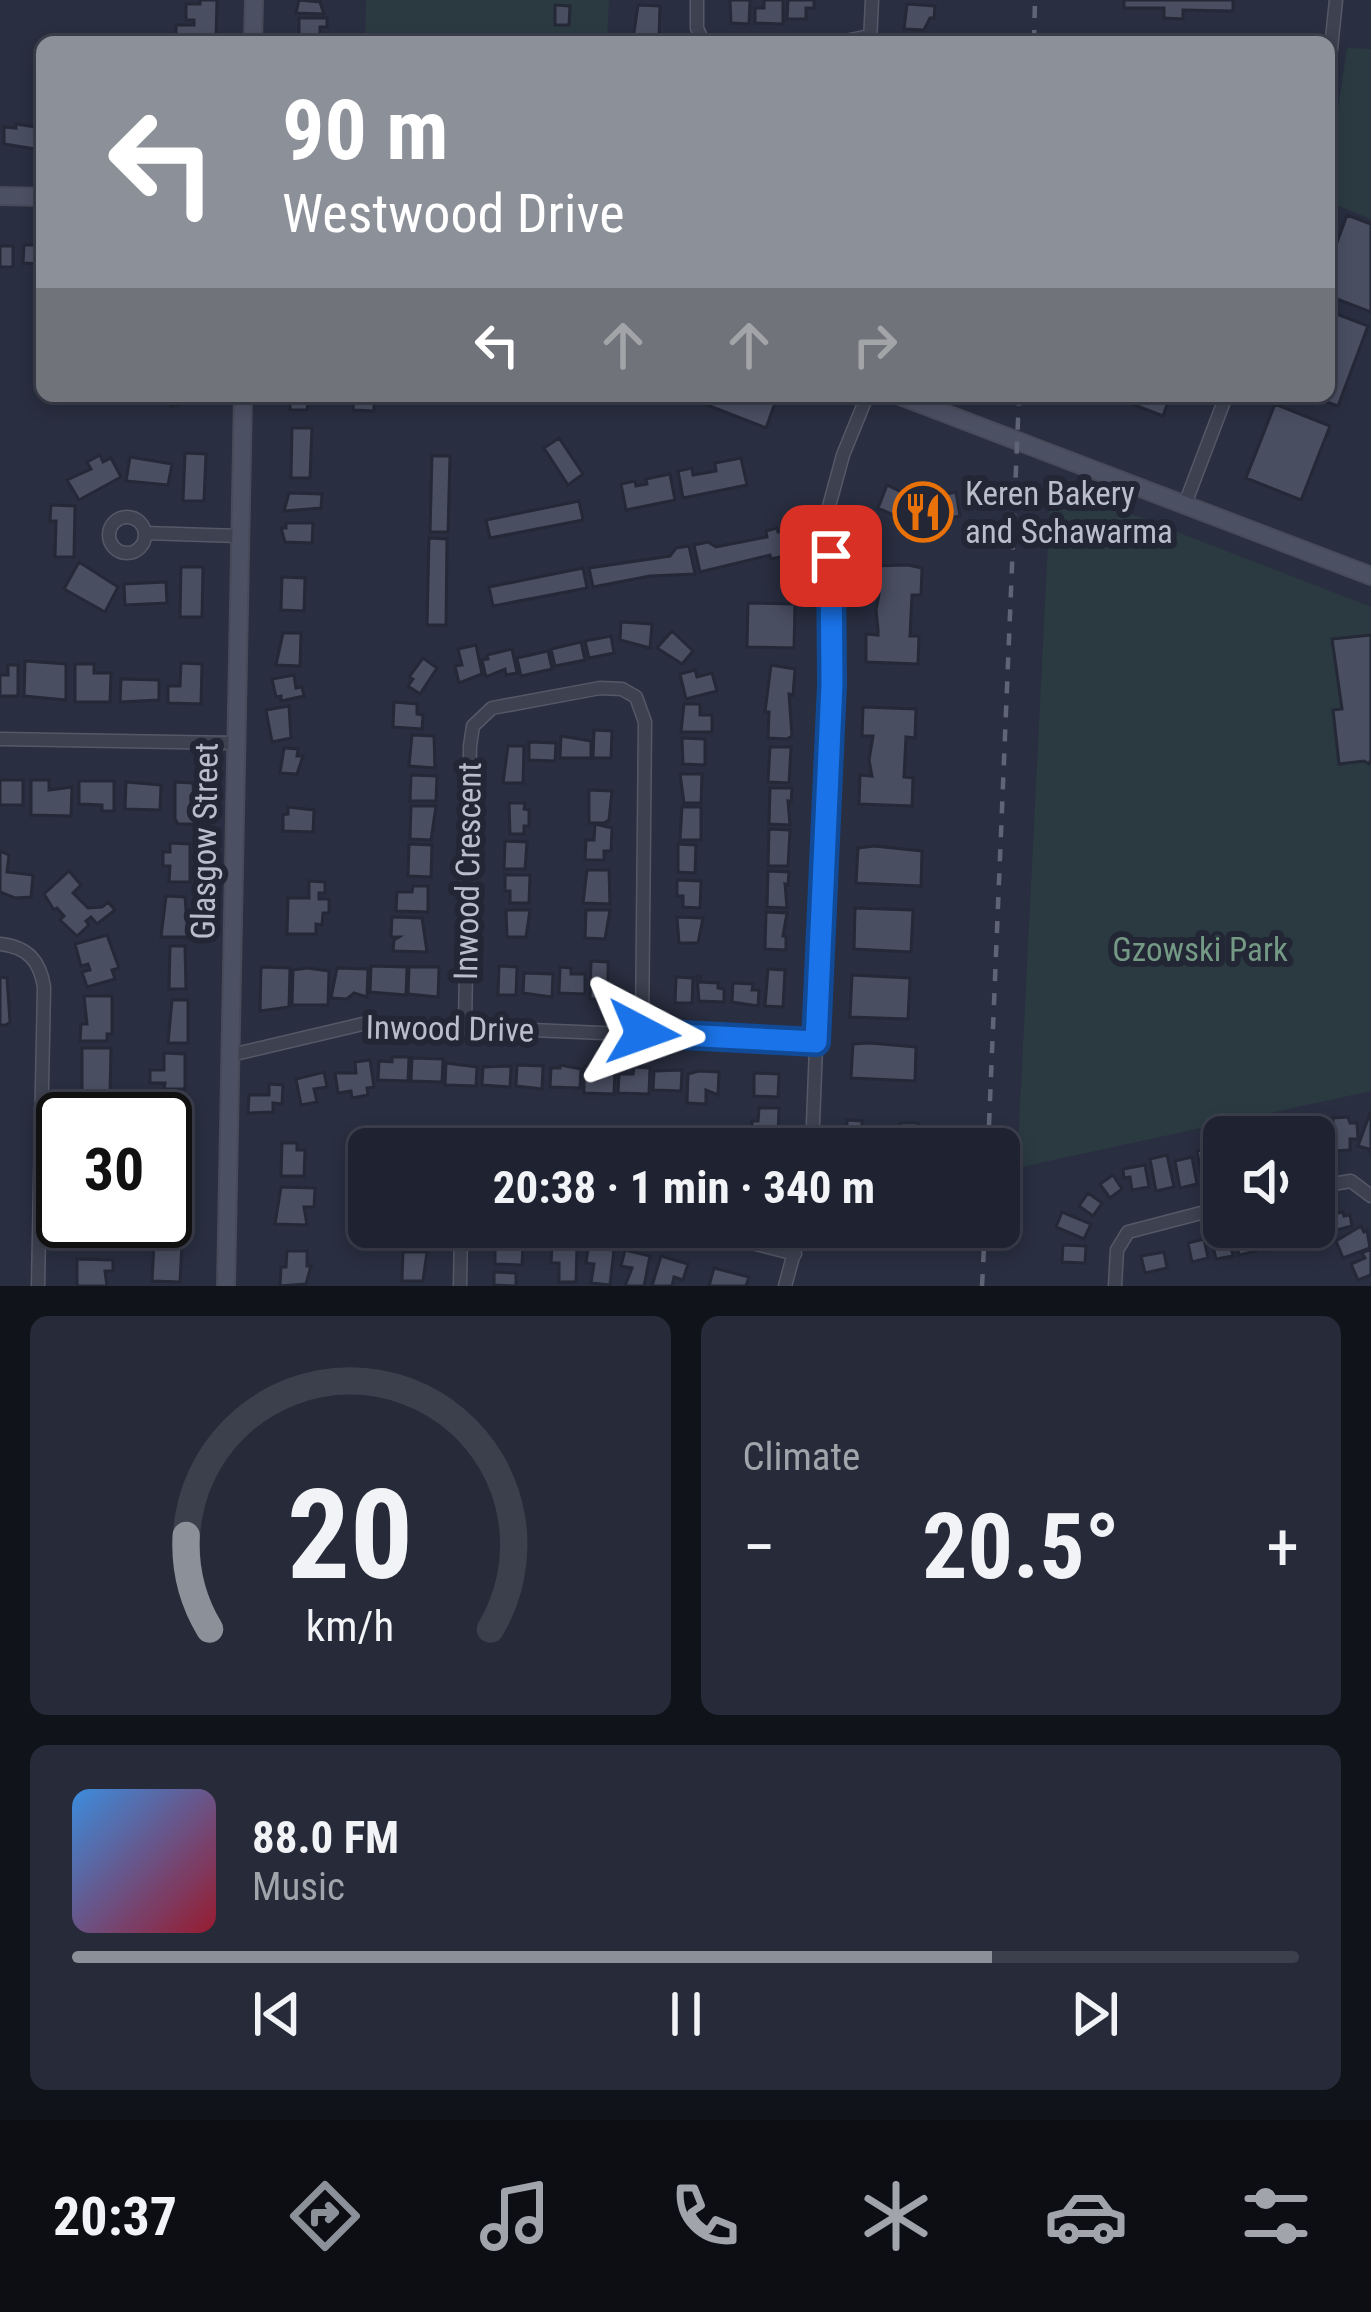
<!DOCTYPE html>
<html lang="en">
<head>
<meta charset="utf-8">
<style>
	:root { --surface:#1f2230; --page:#272a38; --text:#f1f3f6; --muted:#a1a4ab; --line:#3c3f4c; --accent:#8c9099 }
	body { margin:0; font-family:"Roboto Condensed",sans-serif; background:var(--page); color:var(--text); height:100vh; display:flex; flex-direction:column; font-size:45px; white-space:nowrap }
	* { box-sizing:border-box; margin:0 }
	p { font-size:39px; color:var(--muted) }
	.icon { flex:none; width:66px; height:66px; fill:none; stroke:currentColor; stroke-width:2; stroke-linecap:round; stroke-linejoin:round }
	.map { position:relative; height:1286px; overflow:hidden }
	.drawer { display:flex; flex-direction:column; gap:30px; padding:30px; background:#11131a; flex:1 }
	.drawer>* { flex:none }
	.banner { position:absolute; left:36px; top:36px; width:1299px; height:366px; border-radius:18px; box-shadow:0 6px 18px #0003,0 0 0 3px var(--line); background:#8c9099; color:#fff; overflow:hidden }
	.fabs { position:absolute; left:1203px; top:1116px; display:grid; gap:24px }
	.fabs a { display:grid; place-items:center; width:132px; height:132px; border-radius:18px; background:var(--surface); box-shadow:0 6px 18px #0003,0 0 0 3px var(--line); font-size:60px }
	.speed { position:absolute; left:36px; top:1092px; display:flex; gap:24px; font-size:60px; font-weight:700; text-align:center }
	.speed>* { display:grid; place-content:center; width:156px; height:156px; border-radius:50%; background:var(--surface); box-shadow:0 6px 18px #0003,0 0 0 3px var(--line); line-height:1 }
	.speed .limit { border:6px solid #111; border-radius:18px; background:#fff; color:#111 }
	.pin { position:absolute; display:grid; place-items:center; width:102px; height:102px; color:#fff; margin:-51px; border-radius:24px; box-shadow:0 6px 18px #0006 }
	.me { position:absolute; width:132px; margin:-66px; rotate:94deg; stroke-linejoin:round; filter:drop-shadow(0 0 9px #0008) }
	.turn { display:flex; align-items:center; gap:42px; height:252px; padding:0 48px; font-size:54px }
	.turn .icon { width:156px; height:156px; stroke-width:2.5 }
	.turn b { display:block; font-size:84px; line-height:102px }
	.lanes { display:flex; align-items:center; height:114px; padding:0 48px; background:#0003; justify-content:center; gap:60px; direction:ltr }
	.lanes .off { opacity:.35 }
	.big { font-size:90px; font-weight:700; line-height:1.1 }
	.drawer .widget { flex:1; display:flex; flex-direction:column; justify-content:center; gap:18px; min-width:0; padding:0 42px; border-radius:18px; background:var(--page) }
	.drawer .dial { align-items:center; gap:0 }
	.dial svg { height:312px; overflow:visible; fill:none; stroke:var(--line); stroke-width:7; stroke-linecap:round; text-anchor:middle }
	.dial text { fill:var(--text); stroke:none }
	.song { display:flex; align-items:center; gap:36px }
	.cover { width:144px; height:144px; border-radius:18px; background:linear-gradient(135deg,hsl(210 70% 55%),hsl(350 70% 35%)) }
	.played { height:12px; border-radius:6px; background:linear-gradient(90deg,var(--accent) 75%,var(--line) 75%) }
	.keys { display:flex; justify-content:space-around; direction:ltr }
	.heat { display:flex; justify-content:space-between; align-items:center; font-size:66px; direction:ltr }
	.drawer .tiles { flex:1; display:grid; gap:30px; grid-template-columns:1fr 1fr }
	.widget:last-child { grid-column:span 2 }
	.trip { position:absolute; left:348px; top:1128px; width:672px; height:120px; border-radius:18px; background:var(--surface); box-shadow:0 6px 18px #0003,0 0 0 3px var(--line); font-weight:700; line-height:120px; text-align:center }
	.tab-bar { display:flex; height:192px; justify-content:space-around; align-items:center; background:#0c0e13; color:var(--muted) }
	.tab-bar .icon { width:84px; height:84px }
	.tab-bar .on { color:var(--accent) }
	.tab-bar b { font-size:54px; color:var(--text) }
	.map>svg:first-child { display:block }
	.green { fill:#2b3a41 }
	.building { fill:#494e61; stroke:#242837; stroke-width:3 }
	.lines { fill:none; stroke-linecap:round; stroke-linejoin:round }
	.street-casing { stroke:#555967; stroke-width:15 }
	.secondary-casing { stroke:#474a59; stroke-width:20 }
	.street { stroke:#3d4150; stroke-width:12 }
	.secondary { stroke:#4c5063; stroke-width:16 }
	.rail { stroke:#606576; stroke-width:4.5; stroke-dasharray:12 12; stroke-linecap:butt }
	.route-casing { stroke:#114b97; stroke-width:30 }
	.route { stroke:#1a73e8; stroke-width:21 }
	.labels { text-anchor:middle; stroke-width:12; stroke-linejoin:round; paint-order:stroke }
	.poi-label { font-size:33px; fill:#babdca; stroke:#222635; text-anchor:start }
	.street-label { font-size:33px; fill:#babdca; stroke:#222635 }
	.park-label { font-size:33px; fill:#749984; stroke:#222635 }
</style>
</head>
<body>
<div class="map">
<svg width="1371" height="1286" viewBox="0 0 1371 1286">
	<rect width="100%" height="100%" fill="#292e40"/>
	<path class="green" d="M366 0H609L607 42H365Z
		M1347 48 1371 49V219L1329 202V169Z
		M1051 483 1371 607V1091L1017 1168Z"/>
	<path class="building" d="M200 0H217L216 39H176V25H194V20H186V4H200Z
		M299 0 320 2 324 14 296 13Z
		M730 0H750L749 24 731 23Z
		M764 0H783V24L755 23V8H764Z
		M788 0H814V8H806V19H787Z
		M1124 0H1233V11L1183 10V19L1164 18V8H1124Z
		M907 4 935 6 934 18H930L924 30 904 29Z
		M555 5 570 6 569 25H555Z
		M638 5 660 6 659 36 633 39Z
		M299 18H327V27H320V36L299 35Z
		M16 124 42 128V150L4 144V127L16 128Z
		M1347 215 1371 224V312L1329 296V264Z
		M24 245H42V264L23 263Z
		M0 246H13V267H0Z
		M1329 311 1368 326 1338 406 1310 396H1329Z
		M149 396H201L202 399 171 406V401L149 402Z
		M290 396H309L307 410H290Z
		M354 396H374V411L353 410Z
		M710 396H758L775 403 766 428 707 405Z
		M1111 396H1170L1163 416Z
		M1275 404 1330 426 1301 500 1246 478Z
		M292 428H312L310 478H291Z
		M559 438 583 474 568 485 544 448Z
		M185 453 206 454 204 501H183Z
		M100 455 103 462 111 458 121 477 79 500 67 480 91 469 87 462Z
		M432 456H450L448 532H430Z
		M130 457 172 464 168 485 126 481Z
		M741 458 747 485 683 498 678 471 692 468 693 475 716 471 715 463Z
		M670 474 675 500 626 510 621 484 635 481 636 486 647 484 646 479Z
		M887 485 918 500 956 492 960 516 916 525 898 517 878 508Z
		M289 493 322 494 321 508 284 511Z
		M579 501 583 520 490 538 486 520Z
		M51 505 75 506 74 557H55L56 521H50Z
		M286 523H313L312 543 285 542 281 528H286Z
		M777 528 778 532 789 530 794 554 771 559 770 555 700 572 694 545 708 542 716 547 767 537 766 531Z
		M429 538 447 539 446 625H427Z
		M689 546 695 574 650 576 593 587 589 568 670 556 676 548Z
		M79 562 118 587 105 612 64 589Z
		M908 565 922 568 921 595H912L910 636H919L918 664 866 662V634L878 635V629L876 610 879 594H869V566Z
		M181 567H203L202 617H180Z
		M583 568 587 588 493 606 489 587Z
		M282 577 305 578 304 611 281 610Z
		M166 582 167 603 125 605 124 584Z
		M748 603 795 604 794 648 747 647Z
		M621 622 652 624 650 648 620 640Z
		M672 631 693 651 682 664 657 648Z
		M283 633H301L300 666 276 665Z
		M1371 635V759L1369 764 1364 761 1339 764 1333 710 1342 709 1332 639Z
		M611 636 614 653 589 658 585 641Z
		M581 642 585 660 555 666 551 649Z
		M476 645 482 674 459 683 455 666 462 665 458 649Z
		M512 649 517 673 506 675 505 669 486 677 482 660 488 659 487 655Z
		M548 651 552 669 521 676 517 658Z
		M423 658 437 668 420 694 408 686 413 679 409 677Z
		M25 661 66 664V700L24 696Z
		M181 663 202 664 201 704 168 703V686H180Z
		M75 664H94V673H111L110 702H75Z
		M8 665H18V696H0V675H8Z
		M771 665 795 669 793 695 789 694 792 736 787 739 768 738 769 712H765Z
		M695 670 697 677 712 673 717 691 686 699 680 674Z
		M294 675 296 688 302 687 304 696 281 701V696L276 697 272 679Z
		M121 679 159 680V700L120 702Z
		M394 702 417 704V714L423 715 422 729 393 727Z
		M684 704H700V715H712V732H681Z
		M289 706 291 738 272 742 266 710Z
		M863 707 916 709 915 738 906 737 904 777 913 778 912 806 859 804 860 775 872 776 869 760 873 736H862Z
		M594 730 612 731 611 758H593Z
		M412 735 434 736 435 768 409 766Z
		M561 736 591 741V758H560Z
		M682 738 705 739V765L683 764Z
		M529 742 556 743 555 761 529 760Z
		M508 746H524L523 783H503Z
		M770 747H791L789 783 768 782Z
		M284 748 298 749 297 756H303L297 774 280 773Z
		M680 774H702L701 803H684Z
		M411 775 437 776 436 801H410Z
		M0 780H23V805H0Z
		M31 780H49V790L72 787 71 816 31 815Z
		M79 781H114V811H102V805L79 804Z
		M126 782 161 785 160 810 125 809Z
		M175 782 193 783 195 824H178L175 819Z
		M770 788H792L791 802 788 801 790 825 769 824Z
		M589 790 612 791 609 820 604 823H589Z
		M509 803H525L524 809 529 810V826H524V834H510Z
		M411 806H436L431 840 410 839Z
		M288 807 314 810 313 832 283 831V815L288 814Z
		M682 807H701V840H680Z
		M595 824 612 828 611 851H604V860H585L586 840H594Z
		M769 829 790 830 788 866H768Z
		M505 841 527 842 525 869H504Z
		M170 843 190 844V882H169L170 866H163V852H170Z
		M409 844 432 845 431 877 408 876Z
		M678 844 696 845 695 873 678 872Z
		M874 846 922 851 921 886 856 883 858 848Z
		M0 851 9 855 7 872 33 875 31 897 15 898 0 892Z
		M587 870H609L610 904 583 903Z
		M69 871 81 885 73 893 88 908 102 907 108 902 115 910 97 924 91 917 86 921 89 925 77 936 60 920 64 916 57 908 54 910 44 894Z
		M768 871 789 872 788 885 785 884 787 908 767 907Z
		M505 875H530L529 903H510V891H505Z
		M677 880 701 881 700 908 683 907V896H677Z
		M309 881 325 882V893H319V899H329V913H323L322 925 316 924V934H287L288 898H309Z
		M413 886H428V912L396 911 397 892H412Z
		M166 896 185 897 188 937H161Z
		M855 908 913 910 911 952 854 949Z
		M506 910H530L526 937H507Z
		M586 910H610L605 939 585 938Z
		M766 912 787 913 783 936H786V950L765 949Z
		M392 917 422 918 427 952 393 951 394 940 399 937H391Z
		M677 917 703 918 698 943H679Z
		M107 935 119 968 112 970 115 979 87 987 82 972 90 970 88 964 81 966 75 944Z
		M170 946H185L186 989H169Z
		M591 961 608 962V999H590Z
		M371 966 407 967 406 995 370 992Z
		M499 966 517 967 516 995H498Z
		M261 967 290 968 289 1007 260 1011Z
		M409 967H439L438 997 408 994Z
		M560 967 571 968V974H585V994L559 993Z
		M307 968 329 971 328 1005H292L293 970Z
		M337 968 368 969 367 997 354 993 347 999 331 998Z
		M768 969 785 970 783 1007 765 1006Z
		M524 973 553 974 552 997 523 993Z
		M852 975 910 978 908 1019 850 1017Z
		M697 976H701L700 982 718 983V988L724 989V1002L699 1001Z
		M0 977 7 978 10 1022 6 1025H0Z
		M676 977 693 978 692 1003H675Z
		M733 983 753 984 752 990H759L758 1006 732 1002Z
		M84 996H112V1034H107V1041H80L81 1024H87Z
		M172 1000H188V1043H168Z
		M870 1043 916 1047 915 1081 851 1078 853 1044Z
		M82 1048H111L110 1092H82Z
		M164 1053 185 1054V1089H164L165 1083H150V1070H164Z
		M392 1057H409L408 1081 378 1080 379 1061 392 1062Z
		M412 1058 443 1059 442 1082 411 1081Z
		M370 1060 374 1087 367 1088 368 1095 352 1098 351 1091 338 1093 335 1073H356L355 1062Z
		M446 1063 477 1067 476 1086 445 1085Z
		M517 1065 543 1066 542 1089 516 1086Z
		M560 1065 581 1069 580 1088 550 1087 551 1068H560Z
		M511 1066 510 1087 482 1085 483 1067Z
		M584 1066 615 1071 614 1094 584 1093Z
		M634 1067 650 1068 649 1094 618 1093 619 1074H633Z
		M682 1070 681 1091 653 1090 654 1071Z
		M699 1071 719 1072 718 1095 706 1090V1104L687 1103 688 1074Z
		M324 1072 327 1087 314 1089 317 1102 301 1105 296 1079Z
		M754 1073 779 1074 778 1097 754 1096Z
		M269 1084 283 1085 282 1104 273 1103V1112L248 1113 249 1095H269Z
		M82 1101H99V1119H81Z
		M157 1102 182 1103 176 1137 165 1136V1119H157Z
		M759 1108H779L778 1136 758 1135V1130H752V1121H758Z
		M1370 1113H1371V1155L1369 1149 1358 1146Z
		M1348 1117 1350 1123H1357L1358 1139H1350V1150L1333 1151V1118Z
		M847 1120 862 1121V1128L900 1130V1123H918L917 1149H846Z
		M1320 1124 1326 1152 1314 1155V1137H1305L1303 1127Z
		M282 1143H297V1150H305L304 1176H281Z
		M165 1147 181 1148 178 1187 165 1186Z
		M1213 1147 1219 1179 1203 1183 1197 1151Z
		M1167 1155 1174 1187 1156 1191 1150 1159Z
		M1192 1157 1197 1184 1180 1188 1175 1161Z
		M1145 1165 1149 1187 1132 1190 1130 1177 1124 1178 1123 1169Z
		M1113 1175 1122 1189 1110 1198 1100 1184Z
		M281 1187 315 1188 314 1207H304L307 1225 275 1224Z
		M1088 1193 1102 1203 1093 1216 1079 1206Z
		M165 1195 177 1196 182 1235 148 1236V1221H165Z
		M1062 1212 1091 1224 1084 1239 1056 1227Z
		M1343 1212 1344 1216 1350 1215 1352 1226 1322 1234 1319 1217Z
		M78 1221H105V1234H99L98 1248H77Z
		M1361 1226 1364 1232 1367 1230 1370 1248 1343 1258 1336 1241Z
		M402 1227H427L425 1246 397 1243Z
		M1275 1227 1279 1247 1262 1251 1258 1228Z
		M1282 1227H1299L1302 1241 1285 1245Z
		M1252 1230 1256 1251 1239 1255 1235 1233Z
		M1228 1234 1233 1256 1216 1259 1211 1237Z
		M1204 1239 1208 1258 1192 1262 1188 1243Z
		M154 1243 182 1244 180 1282 152 1281Z
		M495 1244 523 1245 522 1265 495 1264Z
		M1063 1245 1086 1246 1085 1263 1062 1262Z
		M552 1246 577 1247 576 1282H559V1263H551Z
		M588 1248 614 1250 610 1285 591 1283 594 1264 586 1263Z
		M1371 1249V1275L1358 1280 1351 1264 1365 1258 1362 1253Z
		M625 1250 650 1256 644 1286H625L632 1268 621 1266Z
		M287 1251H307V1266H311L306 1284 280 1286 281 1267H286Z
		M403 1252H427L423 1281H402Z
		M1164 1252 1167 1268 1145 1273 1141 1256Z
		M661 1256 688 1264 683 1280 674 1277 672 1286H652Z
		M77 1259 113 1260V1271H105L107 1286H77Z
		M714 1268 749 1277 746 1286H709Z
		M494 1272 516 1273V1286L494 1285Z"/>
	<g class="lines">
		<g class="street-casing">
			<path id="street" d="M697 0V28L703 42
				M840 42 870 36
				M870 42 872 0
				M1329 68 1336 0
				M1185 504 1226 396
				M109 535a18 18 0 1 1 36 0a18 18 0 1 1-36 0Z
				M145 533 239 536
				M0 739 235 743
				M0 944C28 947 40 961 44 987L38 1286
				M465 1026 470 746 473 726 492 708 600 688 622 689 636 697 645 722 642 1033
				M231 1055 367 1023 816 1042
				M812 1149 834 586 828 510 843 455 867 396
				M1314 1187 1351 1181 1371 1196
				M689 1227 795 1254
				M460 1286 461 1227
				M785 1286 801 1227
				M1115 1286 1117 1250 1128 1232 1224 1207"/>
		</g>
		<g class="secondary-casing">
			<path id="secondary" d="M253 42 254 0
				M0 196 42 197
				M900 396 1371 576
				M226 1286 243 396"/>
		</g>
		<use href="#street" class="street"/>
		<use href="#secondary" class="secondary"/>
		<path class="rail" d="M1034 42 1035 0
			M988 1149 1019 396
			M982 1286 985 1227"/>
	</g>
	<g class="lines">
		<g class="route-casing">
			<path id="route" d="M643 1033 816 1042 832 684 831 556"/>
		</g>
		<use href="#route" class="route"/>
	</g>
	<defs>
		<g id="restaurant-ring" transform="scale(3)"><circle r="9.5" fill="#222635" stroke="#e8710a" stroke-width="1.5"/><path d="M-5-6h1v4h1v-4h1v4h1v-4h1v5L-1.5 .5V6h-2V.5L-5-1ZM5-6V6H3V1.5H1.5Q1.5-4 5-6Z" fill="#e8710a"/></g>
	</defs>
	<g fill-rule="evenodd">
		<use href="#restaurant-ring" x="923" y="512"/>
	</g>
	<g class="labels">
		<g class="poi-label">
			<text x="965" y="505">Keren Bakery<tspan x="965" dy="38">and Schawarma</tspan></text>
		</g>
		<g class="street-label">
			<text transform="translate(204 841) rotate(-89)" y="12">Glasgow Street</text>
			<text transform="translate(467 871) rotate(-89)" y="12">Inwood Crescent</text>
			<text transform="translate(450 1028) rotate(1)" y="12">Inwood Drive</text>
		</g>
		<g class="park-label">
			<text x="1200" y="961">Gzowski Park</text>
		</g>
	</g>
</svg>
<div class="fabs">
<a><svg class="icon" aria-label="sound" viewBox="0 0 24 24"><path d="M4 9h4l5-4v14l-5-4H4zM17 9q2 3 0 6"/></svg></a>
</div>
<div class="speed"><div class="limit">30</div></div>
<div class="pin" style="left:831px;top:556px;background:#d93025"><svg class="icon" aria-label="arrive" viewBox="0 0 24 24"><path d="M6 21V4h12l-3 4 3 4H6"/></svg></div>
<svg class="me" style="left:643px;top:1033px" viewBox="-20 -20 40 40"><path d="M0-17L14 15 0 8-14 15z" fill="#1a73e8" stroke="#fff" stroke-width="4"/></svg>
<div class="trip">20:38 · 1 min · 340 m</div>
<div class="banner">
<div class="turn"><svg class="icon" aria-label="left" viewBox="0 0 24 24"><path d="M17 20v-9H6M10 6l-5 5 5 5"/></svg><div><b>90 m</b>Westwood Drive</div></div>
<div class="lanes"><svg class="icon" aria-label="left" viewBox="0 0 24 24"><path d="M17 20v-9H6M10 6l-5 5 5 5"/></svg><svg class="icon off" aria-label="ahead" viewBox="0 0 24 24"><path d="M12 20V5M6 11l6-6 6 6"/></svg><svg class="icon off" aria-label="ahead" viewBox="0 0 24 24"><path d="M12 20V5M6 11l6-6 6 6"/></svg><svg class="icon off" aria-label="right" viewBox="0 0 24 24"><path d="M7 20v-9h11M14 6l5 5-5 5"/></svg></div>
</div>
</div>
<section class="drawer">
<div class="tiles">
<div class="widget dial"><svg viewBox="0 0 100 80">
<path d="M14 69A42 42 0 1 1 86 69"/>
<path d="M14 69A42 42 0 0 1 8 45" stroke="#8c9099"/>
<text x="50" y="56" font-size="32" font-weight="700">20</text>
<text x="50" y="72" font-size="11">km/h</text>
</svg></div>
<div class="widget"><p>Climate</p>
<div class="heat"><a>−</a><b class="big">20.5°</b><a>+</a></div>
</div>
<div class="widget">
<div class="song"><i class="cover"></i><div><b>88.0 FM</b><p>Music</p></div></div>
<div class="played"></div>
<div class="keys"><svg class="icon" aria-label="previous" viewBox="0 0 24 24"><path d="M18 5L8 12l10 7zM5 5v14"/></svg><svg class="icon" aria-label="pause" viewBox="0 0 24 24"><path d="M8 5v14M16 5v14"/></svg><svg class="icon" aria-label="next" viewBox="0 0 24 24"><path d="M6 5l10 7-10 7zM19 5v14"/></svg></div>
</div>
</div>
</section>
<nav class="tab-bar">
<b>20:37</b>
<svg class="icon on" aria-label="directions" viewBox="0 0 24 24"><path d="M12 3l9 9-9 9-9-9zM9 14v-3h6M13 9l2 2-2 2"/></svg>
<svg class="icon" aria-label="music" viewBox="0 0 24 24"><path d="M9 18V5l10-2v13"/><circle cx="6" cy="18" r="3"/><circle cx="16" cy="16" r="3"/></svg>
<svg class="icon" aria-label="phone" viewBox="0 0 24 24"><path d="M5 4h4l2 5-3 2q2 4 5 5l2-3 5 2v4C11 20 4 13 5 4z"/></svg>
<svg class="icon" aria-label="climate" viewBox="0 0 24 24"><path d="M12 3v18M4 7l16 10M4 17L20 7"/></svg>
<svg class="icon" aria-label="car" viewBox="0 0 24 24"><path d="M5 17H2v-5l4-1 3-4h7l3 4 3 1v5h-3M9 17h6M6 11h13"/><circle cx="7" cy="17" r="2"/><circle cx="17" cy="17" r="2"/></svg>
<svg class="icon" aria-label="filters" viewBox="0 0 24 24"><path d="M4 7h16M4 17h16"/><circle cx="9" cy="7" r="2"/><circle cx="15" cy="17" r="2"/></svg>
</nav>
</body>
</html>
